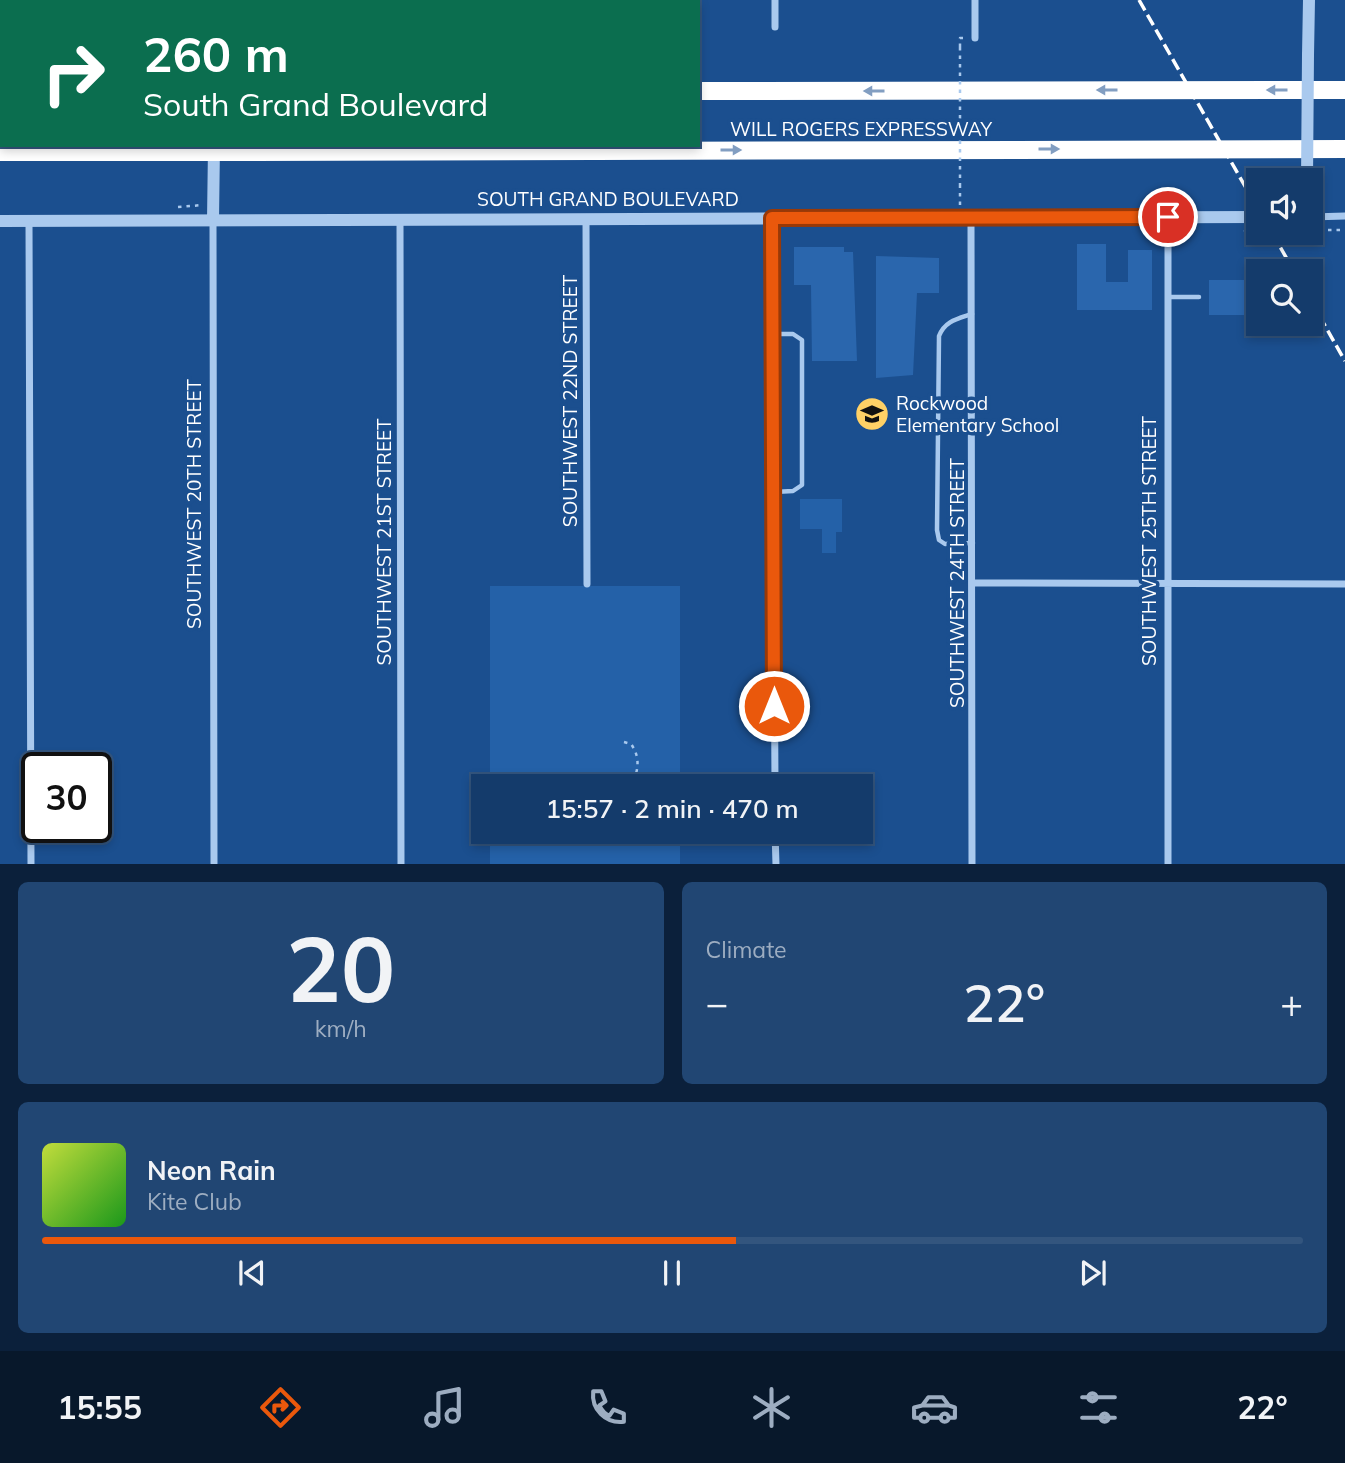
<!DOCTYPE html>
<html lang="en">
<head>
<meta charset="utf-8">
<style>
	:root { --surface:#143b6b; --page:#214673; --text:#f1f3f6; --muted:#9dadc1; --line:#33557e; --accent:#ea580c }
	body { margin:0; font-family:Mulish,sans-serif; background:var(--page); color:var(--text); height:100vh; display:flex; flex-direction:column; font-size:26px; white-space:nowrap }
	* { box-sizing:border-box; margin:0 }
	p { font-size:23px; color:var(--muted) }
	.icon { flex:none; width:38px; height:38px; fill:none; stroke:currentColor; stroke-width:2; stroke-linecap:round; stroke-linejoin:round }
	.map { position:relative; height:864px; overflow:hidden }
	.drawer { display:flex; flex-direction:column; gap:18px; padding:18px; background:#0b203b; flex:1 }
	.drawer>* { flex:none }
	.banner { position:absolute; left:0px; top:0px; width:700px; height:147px; box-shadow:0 4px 10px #0003,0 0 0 2px var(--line); background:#0b6e4f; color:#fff; overflow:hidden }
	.fabs { position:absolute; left:1246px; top:168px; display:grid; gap:14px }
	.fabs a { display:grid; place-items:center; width:77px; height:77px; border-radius:0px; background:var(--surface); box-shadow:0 4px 10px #0003,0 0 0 2px var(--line); font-size:35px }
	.speed { position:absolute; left:21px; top:752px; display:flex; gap:14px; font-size:35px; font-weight:700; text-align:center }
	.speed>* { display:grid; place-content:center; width:91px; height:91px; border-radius:50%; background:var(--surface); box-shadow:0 4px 10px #0003,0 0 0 2px var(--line); line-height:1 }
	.speed .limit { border:4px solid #111; border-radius:10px; background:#fff; color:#111 }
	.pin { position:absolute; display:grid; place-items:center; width:60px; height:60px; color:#fff; margin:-30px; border:4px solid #fff; border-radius:50%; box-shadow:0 2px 7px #0007 }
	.me { position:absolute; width:77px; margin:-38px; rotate:0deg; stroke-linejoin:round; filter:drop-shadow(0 0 5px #0008) }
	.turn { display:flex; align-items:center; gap:24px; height:147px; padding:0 28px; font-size:32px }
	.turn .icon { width:91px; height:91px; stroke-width:2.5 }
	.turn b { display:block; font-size:49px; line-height:60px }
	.big { font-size:52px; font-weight:600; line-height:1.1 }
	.drawer .card { flex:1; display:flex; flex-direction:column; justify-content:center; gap:10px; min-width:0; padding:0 24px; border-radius:10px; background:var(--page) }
	.drawer .dial { align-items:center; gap:0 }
	.dial b { font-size:91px; line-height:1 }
	.song { display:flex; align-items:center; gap:21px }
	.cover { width:84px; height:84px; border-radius:10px; background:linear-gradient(135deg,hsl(70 70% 55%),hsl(120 70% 35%)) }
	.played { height:7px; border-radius:4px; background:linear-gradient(90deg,var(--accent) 55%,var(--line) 55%) }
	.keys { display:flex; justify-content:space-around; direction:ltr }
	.heat { display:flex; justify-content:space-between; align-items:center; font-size:38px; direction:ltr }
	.drawer .tiles { flex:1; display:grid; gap:18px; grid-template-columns:1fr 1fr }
	.card:last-child { grid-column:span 2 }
	.trip { position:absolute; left:471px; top:774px; width:402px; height:70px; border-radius:0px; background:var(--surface); box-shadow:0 4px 10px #0003,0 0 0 2px var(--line); font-weight:600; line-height:70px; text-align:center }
	.dock { display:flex; height:112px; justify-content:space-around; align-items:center; background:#08182b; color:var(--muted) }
	.dock .icon { width:49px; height:49px }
	.dock .on { color:var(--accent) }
	.dock b { font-size:32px; color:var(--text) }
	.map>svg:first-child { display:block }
	.green { fill:#2461a8 }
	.building { fill:#2a66ad }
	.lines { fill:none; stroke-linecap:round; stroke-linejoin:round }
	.path { stroke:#a9c9ee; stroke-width:2.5; stroke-dasharray:3.5 5; stroke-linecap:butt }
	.service { stroke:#a9c9ee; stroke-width:4.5 }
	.minor { stroke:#a9c9ee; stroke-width:7 }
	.tertiary { stroke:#a9c9ee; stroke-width:12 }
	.motorway { stroke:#fff; stroke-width:18 }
	.rail { stroke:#fff; stroke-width:3.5; stroke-dasharray:12 5; stroke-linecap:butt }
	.path-bridge { stroke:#a9c9ee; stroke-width:2.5; stroke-dasharray:3.5 5; stroke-linecap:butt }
	.tertiary-bridge { stroke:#a9c9ee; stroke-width:12 }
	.motorway-bridge { stroke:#fff; stroke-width:18 }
	.oneway { fill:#829ec1 }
	.route-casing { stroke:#983908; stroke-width:18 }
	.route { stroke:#ea580c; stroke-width:12 }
	.labels { text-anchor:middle; stroke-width:7; stroke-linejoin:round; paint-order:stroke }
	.street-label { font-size:19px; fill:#fff; stroke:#1b4f8f }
	.poi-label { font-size:19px; fill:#fff; stroke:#1b4f8f; text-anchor:start }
</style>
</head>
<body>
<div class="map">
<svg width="1345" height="865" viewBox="0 0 1345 865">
	<rect width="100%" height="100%" fill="#1b4f8f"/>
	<path class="green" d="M800 499H842V532H836V553H822V529H800Z
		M490 586H680V786H490Z
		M490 831H680V864H490Z"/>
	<path class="building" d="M1077 244H1106V282H1128V250H1152V310H1077Z
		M794 247H844V252H853L857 361H812L811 285H794Z
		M876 256 939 258V293H917L913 375 876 378Z
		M1209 280H1244V315H1209Z"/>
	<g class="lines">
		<path class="path" d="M960 47V38H964
			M960 205V186
			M178 207 203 205
			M1244 230 1264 238 1279 233
			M1311 230H1345
			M624 742 631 744C641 758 638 770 632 786
			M547 775 557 786"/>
		<path class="service" d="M1169 297H1199
			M972 314C957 319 945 321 939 336L937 530 939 540 945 544 973 543
			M773 334H793L802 340V485L793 491 774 492"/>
		<path class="minor" d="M32 0V2
			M404 0V2
			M586 0V2
			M775 27V0
			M975 38V0
			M1311 217 1345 216
			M586 218 587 584
			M772 218 775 786
			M971 218 972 865
			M400 219 401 865
			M213 220 214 863
			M29 221 31 865
			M973 583 1345 584
			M775 831 776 865
			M1168 865V217"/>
		<path class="tertiary" d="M215 2V0
			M1308 55 1309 0
			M213 220 214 146
			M0 221 1258 217"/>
		<path class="motorway" d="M698 91 1345 90
			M0 92H2
			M0 152H185
			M246 152 1345 149"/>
		<path class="rail" d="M1139 0 1258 209
			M1272 233 1294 271
			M1311 301 1345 361"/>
		<path class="path-bridge" d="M960 47V186"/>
		<path class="tertiary-bridge" d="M1307 180 1308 55"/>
		<path class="motorway-bridge" d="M185 152H246"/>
	</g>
	<defs><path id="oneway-solid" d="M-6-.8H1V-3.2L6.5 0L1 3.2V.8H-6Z" transform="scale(1.75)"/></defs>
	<g class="oneway">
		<use href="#oneway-solid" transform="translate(1107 90) rotate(180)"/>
		<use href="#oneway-solid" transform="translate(1277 90) rotate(180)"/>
		<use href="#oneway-solid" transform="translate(874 91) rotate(180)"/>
		<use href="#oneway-solid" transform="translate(1049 149)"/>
		<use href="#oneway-solid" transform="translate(731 150)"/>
	</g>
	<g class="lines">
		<g class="route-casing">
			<path id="route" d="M774 706 772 218 1168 217"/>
		</g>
		<use href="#route" class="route"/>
	</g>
	<defs>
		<g id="school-disc" transform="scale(1.75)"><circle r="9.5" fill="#ffd166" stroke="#1b4f8f"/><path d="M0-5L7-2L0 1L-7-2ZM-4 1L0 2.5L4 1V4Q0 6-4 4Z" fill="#111"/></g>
	</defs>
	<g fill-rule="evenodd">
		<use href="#school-disc" x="872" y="414"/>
	</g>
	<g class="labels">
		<g class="street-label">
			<text x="861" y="136">WILL ROGERS EXPRESSWAY</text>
			<text x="608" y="206">SOUTH GRAND BOULEVARD</text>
			<text transform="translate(570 401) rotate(-90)" y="7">SOUTHWEST 22ND STREET</text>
			<text transform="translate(194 504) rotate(-90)" y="7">SOUTHWEST 20TH STREET</text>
			<text transform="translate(1149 541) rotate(-90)" y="7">SOUTHWEST 25TH STREET</text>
			<text transform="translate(384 542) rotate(-90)" y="7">SOUTHWEST 21ST STREET</text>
			<text transform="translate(957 583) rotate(-90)" y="7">SOUTHWEST 24TH STREET</text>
		</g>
		<g class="poi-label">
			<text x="896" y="410">Rockwood<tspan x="896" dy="22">Elementary School</tspan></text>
		</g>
	</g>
</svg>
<div class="fabs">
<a><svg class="icon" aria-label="sound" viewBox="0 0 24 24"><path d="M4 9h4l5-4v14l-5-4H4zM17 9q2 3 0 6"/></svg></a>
<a><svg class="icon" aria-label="search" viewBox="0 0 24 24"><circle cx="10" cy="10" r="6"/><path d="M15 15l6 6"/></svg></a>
</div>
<div class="speed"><div class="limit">30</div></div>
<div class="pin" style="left:1168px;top:217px;background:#d93025"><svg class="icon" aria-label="arrive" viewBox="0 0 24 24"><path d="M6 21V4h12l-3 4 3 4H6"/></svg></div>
<svg class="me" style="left:774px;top:706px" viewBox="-20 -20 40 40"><circle r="17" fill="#ea580c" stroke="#fff" stroke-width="3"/><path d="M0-11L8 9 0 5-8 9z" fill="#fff"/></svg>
<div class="trip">15:57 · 2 min · 470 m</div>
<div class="banner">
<div class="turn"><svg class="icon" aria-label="right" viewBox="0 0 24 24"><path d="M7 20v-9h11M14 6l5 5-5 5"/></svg><div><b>260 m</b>South Grand Boulevard</div></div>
</div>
</div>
<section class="drawer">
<div class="tiles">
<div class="card dial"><b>20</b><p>km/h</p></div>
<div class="card"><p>Climate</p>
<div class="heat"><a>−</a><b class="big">22°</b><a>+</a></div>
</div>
<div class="card">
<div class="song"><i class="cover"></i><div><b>Neon Rain</b><p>Kite Club</p></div></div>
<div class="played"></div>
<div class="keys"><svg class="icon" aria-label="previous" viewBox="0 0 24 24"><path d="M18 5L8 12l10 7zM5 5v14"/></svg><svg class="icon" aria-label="pause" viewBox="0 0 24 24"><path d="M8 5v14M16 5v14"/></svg><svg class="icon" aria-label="next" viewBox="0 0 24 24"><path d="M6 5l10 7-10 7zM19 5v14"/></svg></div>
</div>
</div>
</section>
<nav class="dock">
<b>15:55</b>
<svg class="icon on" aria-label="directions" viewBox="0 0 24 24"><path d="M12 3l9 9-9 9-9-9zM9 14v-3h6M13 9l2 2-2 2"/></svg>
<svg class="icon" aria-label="music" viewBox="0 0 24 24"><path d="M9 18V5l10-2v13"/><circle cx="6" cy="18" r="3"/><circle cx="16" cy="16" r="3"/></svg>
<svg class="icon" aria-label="phone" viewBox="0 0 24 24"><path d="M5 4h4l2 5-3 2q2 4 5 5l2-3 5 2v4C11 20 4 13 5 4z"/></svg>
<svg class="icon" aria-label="climate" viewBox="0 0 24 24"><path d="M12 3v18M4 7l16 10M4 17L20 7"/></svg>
<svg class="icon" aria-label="car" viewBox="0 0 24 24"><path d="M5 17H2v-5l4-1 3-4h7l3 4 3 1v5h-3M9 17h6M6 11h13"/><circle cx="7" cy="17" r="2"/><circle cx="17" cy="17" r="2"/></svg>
<svg class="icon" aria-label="filters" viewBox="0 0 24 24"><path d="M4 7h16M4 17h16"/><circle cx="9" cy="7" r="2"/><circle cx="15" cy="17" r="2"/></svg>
<b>22°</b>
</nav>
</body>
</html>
